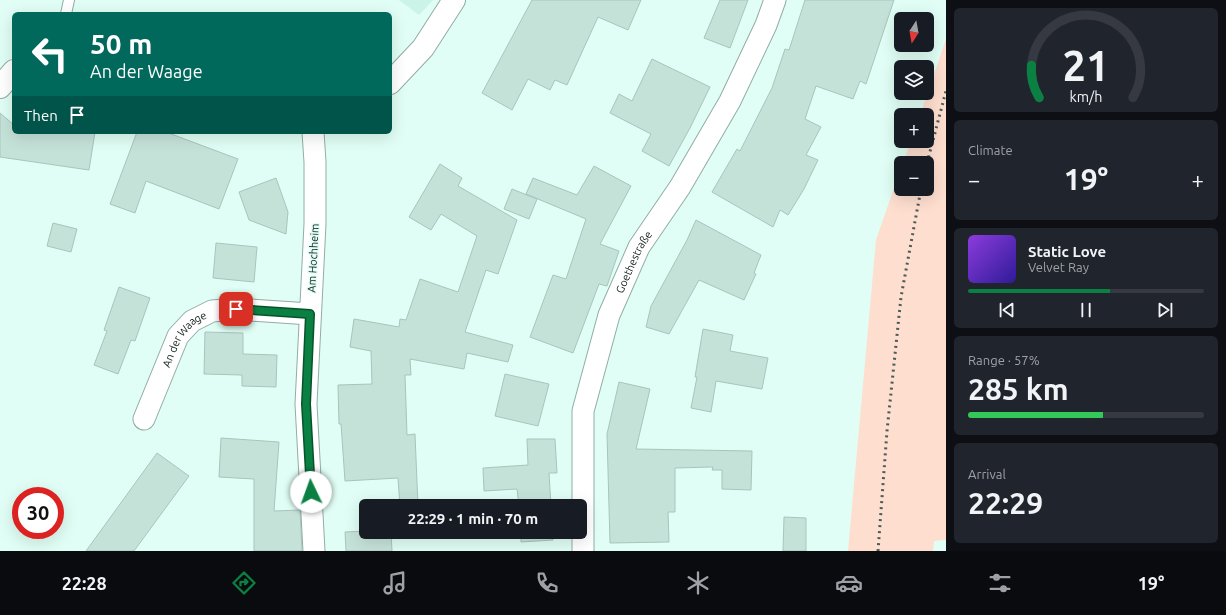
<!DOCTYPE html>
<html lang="en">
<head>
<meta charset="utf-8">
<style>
	:root { --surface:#171b24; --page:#20242c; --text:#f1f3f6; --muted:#9ea1a6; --line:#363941; --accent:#0b8043 }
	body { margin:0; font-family:Ubuntu,sans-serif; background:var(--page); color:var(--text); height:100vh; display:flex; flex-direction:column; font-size:15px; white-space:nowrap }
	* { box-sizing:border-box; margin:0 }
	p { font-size:13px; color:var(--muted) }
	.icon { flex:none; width:22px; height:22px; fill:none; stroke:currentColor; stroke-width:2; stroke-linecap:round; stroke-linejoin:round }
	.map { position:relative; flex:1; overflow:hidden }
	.sheet { display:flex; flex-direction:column; gap:8px; padding:8px; background:#0d0f14; width:280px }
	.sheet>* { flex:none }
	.hud { position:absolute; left:12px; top:12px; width:380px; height:122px; border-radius:6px; box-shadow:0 4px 16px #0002; background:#00695c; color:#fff; overflow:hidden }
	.needle { width:26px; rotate:191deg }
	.fabs { position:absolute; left:894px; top:12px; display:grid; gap:8px }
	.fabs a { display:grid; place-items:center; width:40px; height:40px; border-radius:6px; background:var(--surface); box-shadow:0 4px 16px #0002; font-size:20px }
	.speed { position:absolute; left:12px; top:487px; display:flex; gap:8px; font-size:20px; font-weight:700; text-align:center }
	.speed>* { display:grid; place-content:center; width:52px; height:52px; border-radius:50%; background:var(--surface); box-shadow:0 4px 16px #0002; line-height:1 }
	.speed .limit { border:6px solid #d22; background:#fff; color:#111 }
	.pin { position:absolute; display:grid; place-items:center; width:34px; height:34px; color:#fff; margin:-17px; border-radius:8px; box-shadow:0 2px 6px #0006 }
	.me { position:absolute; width:44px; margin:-22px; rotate:357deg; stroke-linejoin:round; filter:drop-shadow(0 0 3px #0008) }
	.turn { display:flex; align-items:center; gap:14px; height:84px; padding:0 12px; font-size:18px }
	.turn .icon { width:52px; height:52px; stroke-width:2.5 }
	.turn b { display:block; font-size:28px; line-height:34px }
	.then { display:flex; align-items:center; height:38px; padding:0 12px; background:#0003; gap:8px; font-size:15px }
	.big { font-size:30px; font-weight:700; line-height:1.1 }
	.sheet .tile { flex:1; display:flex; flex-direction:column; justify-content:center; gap:6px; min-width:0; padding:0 14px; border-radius:6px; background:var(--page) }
	.sheet .dial { align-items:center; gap:0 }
	.dial svg { height:104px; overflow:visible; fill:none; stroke:var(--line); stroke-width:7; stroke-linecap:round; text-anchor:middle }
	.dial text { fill:var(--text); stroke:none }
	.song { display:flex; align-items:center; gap:12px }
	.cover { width:48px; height:48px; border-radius:6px; background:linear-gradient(135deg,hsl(270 70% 55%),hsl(250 70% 35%)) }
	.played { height:4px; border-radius:2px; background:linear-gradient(90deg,var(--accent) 60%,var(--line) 60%) }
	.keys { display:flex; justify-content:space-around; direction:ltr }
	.heat { display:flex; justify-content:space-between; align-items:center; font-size:22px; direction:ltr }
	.charge { height:6px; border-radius:3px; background:linear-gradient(90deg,#34c759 57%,var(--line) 0) }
	.trip { position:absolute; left:359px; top:499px; width:228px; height:40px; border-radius:6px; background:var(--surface); box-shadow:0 4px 16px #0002; font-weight:700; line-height:40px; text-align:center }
	.tabs { display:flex; height:64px; justify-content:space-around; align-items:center; background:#090b0e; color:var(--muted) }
	.tabs .icon { width:28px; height:28px }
	.tabs .active { color:var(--accent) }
	.tabs b { font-size:18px; color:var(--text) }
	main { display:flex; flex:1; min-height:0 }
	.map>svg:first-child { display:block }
	.built { fill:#ccf3e8 }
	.green { fill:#fedecf }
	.building { fill:#c5e2d9; stroke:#a8c5bd }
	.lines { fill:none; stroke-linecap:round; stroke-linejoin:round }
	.lane-casing { stroke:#91ada5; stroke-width:12 }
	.street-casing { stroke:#91ada5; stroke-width:23 }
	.secondary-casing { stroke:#91ada5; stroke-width:24 }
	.lane { stroke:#fff; stroke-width:10 }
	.street { stroke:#fff; stroke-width:21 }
	.secondary { stroke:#fff; stroke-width:22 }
	.rail { stroke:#4c5c57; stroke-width:3; stroke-dasharray:2 4; stroke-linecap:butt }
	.route-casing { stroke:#07532c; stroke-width:10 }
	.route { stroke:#0b8043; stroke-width:7 }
	.labels { text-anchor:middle; stroke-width:3; stroke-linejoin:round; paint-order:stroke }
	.street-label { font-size:11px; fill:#141f1c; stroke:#e0fef5 }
</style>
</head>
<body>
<main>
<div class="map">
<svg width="946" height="551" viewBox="0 0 946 551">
	<rect width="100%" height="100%" fill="#e0fef5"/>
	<path class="built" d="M399 0H433L419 15Z"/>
	<path class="green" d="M946 39V540L934 541 933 551H848L876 240 901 168V189H927V163H903L911 141H927V115H920Z"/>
	<path class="building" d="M532 0H641L628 30 598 17 567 85 555 80 550 90 528 79 512 110 482 93Z
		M720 0H748L730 48 704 38Z
		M805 0H894L866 84 860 81 853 99 816 86 805 119 821 127 806 155 818 160 804 189 788 215 780 210 773 227 712 192 737 149 740 151 772 88 785 49 789 50Z
		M652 59 710 87 690 128 669 166 642 151 651 134 610 113 619 94 632 101Z
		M0 113 14 125V132H95L89 170 0 157Z
		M137 132H166L238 159 219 209 146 181 135 213 110 204Z
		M440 164 462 178 458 186 517 220 498 274 486 270 465 332 513 345 508 362 467 353 464 369 410 359 411 375H405L407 435 415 434 418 506H400L398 478 345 481 341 424H339L338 385 372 384 371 351 350 347 354 319 399 327 400 319 406 320 420 279 458 292 477 236 441 214 431 230 409 217Z
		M594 166 631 186 600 244 619 251 607 286 599 284 573 353 530 337 553 275 566 279 586 219 526 194 533 178 577 195Z
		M276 178 288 212 286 234 249 220 239 192Z
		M512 189 537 199 529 219 504 209Z
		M696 220 761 255 754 273 756 274 744 300 699 280 669 334 646 327 651 306 687 240Z
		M53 223 77 229 71 252 47 246Z
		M216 243 257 247 254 282 213 278Z
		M119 287 150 298 135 341 131 340 118 374 94 365 107 331 104 330Z
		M703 329 733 335 730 351 768 358 762 389 716 381 711 412 691 408 697 377H695Z
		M205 332 243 333V354L277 355 276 387 242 386V375L204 374Z
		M505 374 549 384 538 426 495 416Z
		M619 382 650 389 636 449 752 451 751 490 722 489V470H712L713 467 675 468V512H668L669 542 610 543 607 434Z
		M221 438 279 442 274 511 300 510 302 551H254V479L219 477Z
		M527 439H555L557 473H549L551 506H519L517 489 484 491 483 468 528 465Z
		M157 453 189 476 134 551H86Z
		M784 517 806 518V551H783Z
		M366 531 391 532 392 551H346L345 532Z
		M521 532H553V540L521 542Z"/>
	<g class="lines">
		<g class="lane-casing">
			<path id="lane" d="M66 14 69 0"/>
		</g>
		<g class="street-casing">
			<g id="street">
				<path d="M313 132 315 162V224L306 404 314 551"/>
				<path id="s1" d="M144 419 178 336 192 321 212 311 236 309 310 314"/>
				<path id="s2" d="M583 551V411L609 315 639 247 680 187 730 101 766 25 775 0"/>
			</g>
		</g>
		<g class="secondary-casing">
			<path id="secondary" d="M390 83 423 48 454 0
				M0 87 14 71"/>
		</g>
		<use href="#lane" class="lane"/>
		<use href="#street" class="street"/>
		<use href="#secondary" class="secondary"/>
		<path class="rail" d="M927 163 946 91
			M878 551 887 431 901 297 921 189"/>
	</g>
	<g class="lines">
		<g class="route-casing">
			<path id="route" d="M236 309 310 314 306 404 311 492"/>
		</g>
		<use href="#route" class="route"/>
	</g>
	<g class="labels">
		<g class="street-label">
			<text transform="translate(313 258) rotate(-87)" y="4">Am Hochheim</text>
			<text dy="4" stroke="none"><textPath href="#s2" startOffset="298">Goethestraße</textPath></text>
			<text dy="4" stroke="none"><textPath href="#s1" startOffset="91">An der Waage</textPath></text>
		</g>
	</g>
</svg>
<div class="fabs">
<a><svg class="needle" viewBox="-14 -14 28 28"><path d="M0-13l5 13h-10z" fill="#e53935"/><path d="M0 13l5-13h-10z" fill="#9ea1a6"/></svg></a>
<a><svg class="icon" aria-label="layers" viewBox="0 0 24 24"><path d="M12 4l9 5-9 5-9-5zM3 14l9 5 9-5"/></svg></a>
<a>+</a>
<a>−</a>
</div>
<div class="speed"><div class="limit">30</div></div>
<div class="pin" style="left:236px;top:309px;background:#d93025"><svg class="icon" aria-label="arrive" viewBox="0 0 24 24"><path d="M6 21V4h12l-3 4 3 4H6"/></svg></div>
<svg class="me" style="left:311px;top:492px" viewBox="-20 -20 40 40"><circle r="19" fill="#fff"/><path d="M0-13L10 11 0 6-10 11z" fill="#0b8043"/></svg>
<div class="trip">22:29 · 1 min · 70 m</div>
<div class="hud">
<div class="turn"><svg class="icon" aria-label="left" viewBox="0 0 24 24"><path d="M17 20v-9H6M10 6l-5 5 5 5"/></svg><div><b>50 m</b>An der Waage</div></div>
<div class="then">Then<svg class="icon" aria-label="arrive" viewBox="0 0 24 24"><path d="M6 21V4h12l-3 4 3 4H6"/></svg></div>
</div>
</div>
<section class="sheet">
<div class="tile dial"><svg viewBox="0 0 100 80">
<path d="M14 69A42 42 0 1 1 86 69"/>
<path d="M14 69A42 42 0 0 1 8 44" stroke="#0b8043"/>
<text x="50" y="56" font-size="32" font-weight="700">21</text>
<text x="50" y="72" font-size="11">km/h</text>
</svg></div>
<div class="tile"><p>Climate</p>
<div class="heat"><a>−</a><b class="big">19°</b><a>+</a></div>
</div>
<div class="tile">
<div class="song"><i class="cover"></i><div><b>Static Love</b><p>Velvet Ray</p></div></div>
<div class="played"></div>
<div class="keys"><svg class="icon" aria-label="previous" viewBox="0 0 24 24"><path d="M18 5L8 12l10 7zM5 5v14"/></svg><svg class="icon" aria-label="pause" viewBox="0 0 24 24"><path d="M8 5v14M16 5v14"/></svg><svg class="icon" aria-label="next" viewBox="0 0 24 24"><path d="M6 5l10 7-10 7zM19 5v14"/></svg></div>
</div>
<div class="tile"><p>Range · 57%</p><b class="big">285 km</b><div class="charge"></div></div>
<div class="tile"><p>Arrival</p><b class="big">22:29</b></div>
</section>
</main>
<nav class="tabs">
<b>22:28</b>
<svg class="icon active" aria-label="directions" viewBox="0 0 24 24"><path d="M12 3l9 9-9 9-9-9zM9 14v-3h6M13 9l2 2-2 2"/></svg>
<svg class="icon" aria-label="music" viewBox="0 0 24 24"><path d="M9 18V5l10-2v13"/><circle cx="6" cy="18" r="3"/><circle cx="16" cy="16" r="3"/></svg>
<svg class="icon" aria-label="phone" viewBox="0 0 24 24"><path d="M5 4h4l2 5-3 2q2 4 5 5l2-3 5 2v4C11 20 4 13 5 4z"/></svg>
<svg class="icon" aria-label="climate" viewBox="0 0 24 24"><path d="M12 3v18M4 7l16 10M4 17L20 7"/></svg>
<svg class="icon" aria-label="car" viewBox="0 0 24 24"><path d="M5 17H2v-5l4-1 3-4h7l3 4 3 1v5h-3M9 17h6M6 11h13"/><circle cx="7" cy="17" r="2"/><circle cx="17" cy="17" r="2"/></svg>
<svg class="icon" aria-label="filters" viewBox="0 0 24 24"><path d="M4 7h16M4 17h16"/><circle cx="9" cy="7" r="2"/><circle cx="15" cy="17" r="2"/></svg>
<b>19°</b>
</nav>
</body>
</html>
